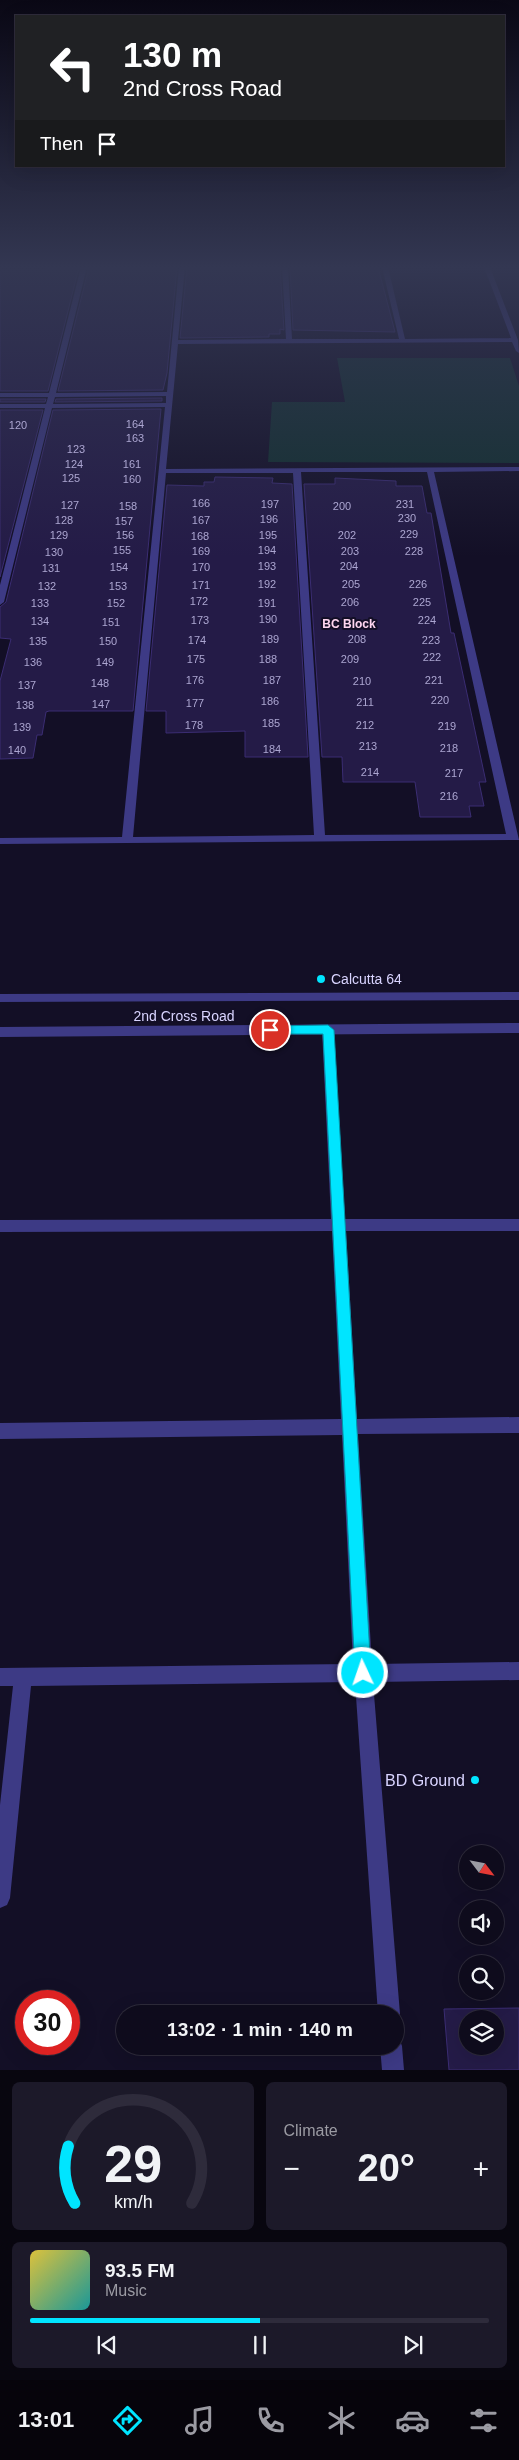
<!DOCTYPE html>
<html lang="en">
<head>
<meta charset="utf-8">
<style>
	:root { --surface:#0e0b1c; --page:#1c1929; --text:#f1f3f6; --muted:#9b9ba3; --line:#2e2b3b; --accent:#00e5ff }
	body { margin:0; font-family:Arial,sans-serif; background:var(--page); color:var(--text); height:100vh; display:flex; flex-direction:column; font-size:19px; white-space:nowrap }
	* { box-sizing:border-box; margin:0 }
	p { font-size:16px; color:var(--muted) }
	.icon { flex:none; width:28px; height:28px; fill:none; stroke:currentColor; stroke-width:2; stroke-linecap:round; stroke-linejoin:round }
	.map { position:relative; height:2070px; overflow:hidden }
	.sheet { display:flex; flex-direction:column; gap:12px; padding:12px; background:#08060f; flex:1 }
	.sheet>* { flex:none }
	.banner { position:absolute; left:15px; top:15px; width:490px; height:152px; border-radius:0px; box-shadow:0 5px 20px #0002,0 0 0 1px var(--line); background:#202124; color:#fff; overflow:hidden }
	.needle { width:32px; rotate:122deg }
	.tools { position:absolute; left:459px; top:1845px; display:grid; gap:10px }
	.tools a { display:grid; place-items:center; width:45px; height:45px; border-radius:50%; background:var(--surface); box-shadow:0 5px 20px #0002,0 0 0 1px var(--line); font-size:25px }
	.speed { position:absolute; left:15px; top:1990px; display:flex; gap:10px; font-size:25px; font-weight:700; text-align:center }
	.speed>* { display:grid; place-content:center; width:65px; height:65px; border-radius:50%; background:var(--surface); box-shadow:0 5px 20px #0002,0 0 0 1px var(--line); line-height:1 }
	.speed .limit { border:8px solid #d22; background:#fff; color:#111 }
	.pin { position:absolute; display:grid; place-items:center; width:42px; height:42px; color:#fff; margin:-21px; border:2px solid #fff; border-radius:50%; box-shadow:0 1px 5px #0007 }
	.me { position:absolute; width:55px; margin:-28px; rotate:357deg; stroke-linejoin:round; filter:drop-shadow(0 0 4px #0008) }
	.turn { display:flex; align-items:center; gap:18px; height:105px; padding:0 25px; font-size:22px }
	.turn .icon { width:65px; height:65px; stroke-width:2.5 }
	.turn b { display:block; font-size:35px; line-height:42px }
	.then { display:flex; align-items:center; height:48px; padding:0 25px; background:#0003; gap:10px; font-size:19px }
	.big { font-size:38px; font-weight:800; line-height:1.1 }
	.sheet .card { flex:1; display:flex; flex-direction:column; justify-content:center; gap:8px; min-width:0; padding:0 18px; border-radius:8px; background:var(--page) }
	.sheet .dial { align-items:center; gap:0 }
	.dial svg { height:130px; overflow:visible; fill:none; stroke:var(--line); stroke-width:7; stroke-linecap:round; text-anchor:middle }
	.dial text { fill:var(--text); stroke:none }
	.song { display:flex; align-items:center; gap:15px }
	.cover { width:60px; height:60px; border-radius:8px; background:linear-gradient(135deg,hsl(50 70% 55%),hsl(180 70% 35%)) }
	.played { height:5px; border-radius:2px; background:linear-gradient(90deg,var(--accent) 50%,var(--line) 50%) }
	.keys { display:flex; justify-content:space-around; direction:ltr }
	.heat { display:flex; justify-content:space-between; align-items:center; font-size:28px; direction:ltr }
	.sheet .tiles { flex:1; display:grid; gap:12px; grid-template-columns:1fr 1fr }
	.card:last-child { grid-column:span 2 }
	.trip { position:absolute; left:116px; top:2005px; width:288px; height:50px; border-radius:25px; background:var(--surface); box-shadow:0 5px 20px #0002,0 0 0 1px var(--line); font-weight:800; line-height:50px; text-align:center }
	.dock { display:flex; height:80px; justify-content:space-around; align-items:center; background:#06040b; color:var(--muted) }
	.dock .icon { width:35px; height:35px }
	.dock .selected { color:var(--accent) }
	.dock b { font-size:22px; color:var(--text) }
	.map>svg:first-child { display:block }
	.green { fill:#12302f }
	.building { fill:#241b47; stroke:#3b2d73; fill-rule:evenodd }
	.lines { fill:none; stroke-linecap:round; stroke-linejoin:round }
	.minor { fill:#3d3a85; fill-rule:evenodd }
	.tertiary { fill:#3d3a85; fill-rule:evenodd }
	.route { fill:#00e5ff; stroke:#0095a6 }
	.poi-dot { fill:#00e5ff; stroke:#130f26; stroke-width:2 }
	.labels { text-anchor:middle; stroke-width:4; stroke-linejoin:round; paint-order:stroke }
	.number-label { font-size:11px; fill:#aca6d1 }
	.far-neighbourhood-label { font-size:12px; font-weight:bold; fill:#ffd6f0; stroke:#130f26 }
	.poi-label { font-size:14px; fill:#d9d4ff; stroke:#130f26; text-anchor:start }
	.street-label { font-size:14px; fill:#d9d4ff; stroke:#130f26 }
	.near-poi-label { font-size:16px; fill:#d9d4ff; stroke:#130f26; text-anchor:end }
</style>
</head>
<body>
<div class="map">
<svg width="519" height="2070" viewBox="0 0 519 2070">
	<rect width="100%" height="100%" fill="#130f26"/>
	<path class="green" d="M337 358H510L519 386V463L268 462 272 402H345Z"/>
	<path class="building" d="M46 267H79L48 391H0V271H45Z
		M89 267H177L167 373 163 390 58 391Z
		M187 267H280L284 330 280 329V334H269V337L180 338Z
		M290 267H378L395 332 293 330Z
		M162 398V401L55 402 56 399Z
		M0 399H46L45 402H0Z
		M161 409 133 711H49L46 712 42 735H37L33 758 0 759V681L11 639 0 638V607L6 602 53 410Z
		M0 410H43L0 577Z
		M215 477 273 478 272 483 292 484 308 757H245V731L166 733V711H146L167 485 204 486V482H214Z
		M335 478 396 481V486H422L427 513H431L451 633H454L486 782H479L484 806H469L471 817H420L415 782H343L342 757H322L304 484H335Z
		M519 2008V2070H449L444 2009ZM468 2019H495V2046H468Z"/>
	<g class="lines">
		<path class="minor" d="M81 267H87L56 393 167 392 179 267H185L178 340 286 339 282 267H288L292 339H399L382 267H388L405 339 511 338 484 267H490L518 340 519 353 516 351 512 342 178 344 166 469 519 467V471L434 472 519 840 0 844V838L122 837 165 407 52 408 4 602 0 605V585L45 408H0V404H46L48 397H0V393H49ZM166 396V403L53 404 55 397ZM301 472H427L506 834 325 835ZM166 473H293L314 835 133 837Z
			M328 1025 334 1030 345 1219H519V1231H346L357 1419 519 1417V1433L358 1434 372 1664 519 1662V1680L373 1682 400 2014 395 2022V2014H378L355 1682 31 1686 10 1898 7 1905 0 1908V1805L13 1686H0V1668L353 1664 342 1435 0 1439V1423L341 1419 332 1231 0 1232V1220L331 1219 322 1030Z
			M395 2037 399 2038 402 2046 404 2070H382L380 2046H395Z"/>
		<path class="tertiary" d="M519 992V1000L0 1002V994Z
			M519 1023V1033L0 1037V1027Z"/>
	</g>
	<linearGradient id="sky" x2="0" y2="1"><stop stop-color="#0a0815"/><stop offset="0.48" stop-color="#333752"/><stop offset="1" stop-color="#333752" stop-opacity="0"/></linearGradient>
	<rect width="519" height="557" fill="url(#sky)"/>
	<path class="route" d="M328 1025 334 1030 371 1673 369 1679 363 1682 357 1679 355 1673 323 1034H270L265 1030 270 1026Z"/>
	<g class="poi-dot">
		<circle cx="321" cy="979" r="5"/>
		<circle cx="475" cy="1780" r="5"/>
	</g>
	<g class="labels">
		<g class="number-label">
			<text x="135" y="428">164</text>
			<text x="18" y="429">120</text>
			<text x="135" y="442">163</text>
			<text x="76" y="453">123</text>
			<text x="74" y="468">124</text>
			<text x="132" y="468">161</text>
			<text x="71" y="482">125</text>
			<text x="132" y="483">160</text>
			<text x="201" y="507">166</text>
			<text x="270" y="508">197</text>
			<text x="405" y="508">231</text>
			<text x="70" y="509">127</text>
			<text x="128" y="510">158</text>
			<text x="342" y="510">200</text>
			<text x="407" y="522">230</text>
			<text x="269" y="523">196</text>
			<text x="64" y="524">128</text>
			<text x="201" y="524">167</text>
			<text x="124" y="525">157</text>
			<text x="409" y="538">229</text>
			<text x="59" y="539">129</text>
			<text x="125" y="539">156</text>
			<text x="268" y="539">195</text>
			<text x="347" y="539">202</text>
			<text x="200" y="540">168</text>
			<text x="122" y="554">155</text>
			<text x="267" y="554">194</text>
			<text x="201" y="555">169</text>
			<text x="350" y="555">203</text>
			<text x="414" y="555">228</text>
			<text x="54" y="556">130</text>
			<text x="267" y="570">193</text>
			<text x="349" y="570">204</text>
			<text x="119" y="571">154</text>
			<text x="201" y="571">170</text>
			<text x="51" y="572">131</text>
			<text x="267" y="588">192</text>
			<text x="351" y="588">205</text>
			<text x="418" y="588">226</text>
			<text x="201" y="589">171</text>
			<text x="47" y="590">132</text>
			<text x="118" y="590">153</text>
			<text x="199" y="605">172</text>
			<text x="350" y="606">206</text>
			<text x="422" y="606">225</text>
			<text x="40" y="607">133</text>
			<text x="116" y="607">152</text>
			<text x="267" y="607">191</text>
			<text x="268" y="623">190</text>
			<text x="200" y="624">173</text>
			<text x="427" y="624">224</text>
			<text x="40" y="625">134</text>
			<text x="111" y="626">151</text>
			<text x="270" y="643">189</text>
			<text x="357" y="643">208</text>
			<text x="197" y="644">174</text>
			<text x="431" y="644">223</text>
			<text x="38" y="645">135</text>
			<text x="108" y="645">150</text>
			<text x="432" y="661">222</text>
			<text x="196" y="663">175</text>
			<text x="268" y="663">188</text>
			<text x="350" y="663">209</text>
			<text x="33" y="666">136</text>
			<text x="105" y="666">149</text>
			<text x="195" y="684">176</text>
			<text x="272" y="684">187</text>
			<text x="434" y="684">221</text>
			<text x="362" y="685">210</text>
			<text x="100" y="687">148</text>
			<text x="27" y="689">137</text>
			<text x="440" y="704">220</text>
			<text x="270" y="705">186</text>
			<text x="365" y="706">211</text>
			<text x="195" y="707">177</text>
			<text x="101" y="708">147</text>
			<text x="25" y="709">138</text>
			<text x="271" y="727">185</text>
			<text x="194" y="729">178</text>
			<text x="365" y="729">212</text>
			<text x="447" y="730">219</text>
			<text x="22" y="731">139</text>
			<text x="368" y="750">213</text>
			<text x="449" y="752">218</text>
			<text x="272" y="753">184</text>
			<text x="17" y="754">140</text>
			<text x="370" y="776">214</text>
			<text x="454" y="777">217</text>
			<text x="449" y="800">216</text>
		</g>
		<g class="far-neighbourhood-label">
			<text x="349" y="628">BC Block</text>
		</g>
		<g class="poi-label">
			<text x="331" y="984">Calcutta 64</text>
		</g>
		<g class="street-label">
			<text x="184" y="1021">2nd Cross Road</text>
		</g>
		<g class="near-poi-label">
			<text x="465" y="1786">BD Ground</text>
		</g>
	</g>
</svg>
<div class="tools">
<a><svg class="needle" viewBox="-14 -14 28 28"><path d="M0-13l5 13h-10z" fill="#e53935"/><path d="M0 13l5-13h-10z" fill="#9b9ba3"/></svg></a>
<a><svg class="icon" aria-label="sound" viewBox="0 0 24 24"><path d="M4 9h4l5-4v14l-5-4H4zM17 9q2 3 0 6"/></svg></a>
<a><svg class="icon" aria-label="search" viewBox="0 0 24 24"><circle cx="10" cy="10" r="6"/><path d="M15 15l6 6"/></svg></a>
<a><svg class="icon" aria-label="layers" viewBox="0 0 24 24"><path d="M12 4l9 5-9 5-9-5zM3 14l9 5 9-5"/></svg></a>
</div>
<div class="speed"><div class="limit">30</div></div>
<div class="pin" style="left:270px;top:1030px;background:#d93025"><svg class="icon" aria-label="arrive" viewBox="0 0 24 24"><path d="M6 21V4h12l-3 4 3 4H6"/></svg></div>
<svg class="me" style="left:363px;top:1673px" viewBox="-20 -20 40 40"><circle r="17" fill="#00e5ff" stroke="#fff" stroke-width="3"/><path d="M0-11L8 9 0 5-8 9z" fill="#fff"/></svg>
<div class="trip">13:02 · 1 min · 140 m</div>
<div class="banner">
<div class="turn"><svg class="icon" aria-label="left" viewBox="0 0 24 24"><path d="M17 20v-9H6M10 6l-5 5 5 5"/></svg><div><b>130 m</b>2nd Cross Road</div></div>
<div class="then">Then<svg class="icon" aria-label="arrive" viewBox="0 0 24 24"><path d="M6 21V4h12l-3 4 3 4H6"/></svg></div>
</div>
</div>
<section class="sheet">
<div class="tiles">
<div class="card dial"><svg viewBox="0 0 100 80">
<path d="M14 69A42 42 0 1 1 86 69"/>
<path d="M14 69A42 42 0 0 1 10 34" stroke="#00e5ff"/>
<text x="50" y="56" font-size="32" font-weight="700">29</text>
<text x="50" y="72" font-size="11">km/h</text>
</svg></div>
<div class="card"><p>Climate</p>
<div class="heat"><a>−</a><b class="big">20°</b><a>+</a></div>
</div>
<div class="card">
<div class="song"><i class="cover"></i><div><b>93.5 FM</b><p>Music</p></div></div>
<div class="played"></div>
<div class="keys"><svg class="icon" aria-label="previous" viewBox="0 0 24 24"><path d="M18 5L8 12l10 7zM5 5v14"/></svg><svg class="icon" aria-label="pause" viewBox="0 0 24 24"><path d="M8 5v14M16 5v14"/></svg><svg class="icon" aria-label="next" viewBox="0 0 24 24"><path d="M6 5l10 7-10 7zM19 5v14"/></svg></div>
</div>
</div>
</section>
<nav class="dock">
<b>13:01</b>
<svg class="icon selected" aria-label="directions" viewBox="0 0 24 24"><path d="M12 3l9 9-9 9-9-9zM9 14v-3h6M13 9l2 2-2 2"/></svg>
<svg class="icon" aria-label="music" viewBox="0 0 24 24"><path d="M9 18V5l10-2v13"/><circle cx="6" cy="18" r="3"/><circle cx="16" cy="16" r="3"/></svg>
<svg class="icon" aria-label="phone" viewBox="0 0 24 24"><path d="M5 4h4l2 5-3 2q2 4 5 5l2-3 5 2v4C11 20 4 13 5 4z"/></svg>
<svg class="icon" aria-label="climate" viewBox="0 0 24 24"><path d="M12 3v18M4 7l16 10M4 17L20 7"/></svg>
<svg class="icon" aria-label="car" viewBox="0 0 24 24"><path d="M5 17H2v-5l4-1 3-4h7l3 4 3 1v5h-3M9 17h6M6 11h13"/><circle cx="7" cy="17" r="2"/><circle cx="17" cy="17" r="2"/></svg>
<svg class="icon" aria-label="filters" viewBox="0 0 24 24"><path d="M4 7h16M4 17h16"/><circle cx="9" cy="7" r="2"/><circle cx="15" cy="17" r="2"/></svg>
</nav>
</body>
</html>
